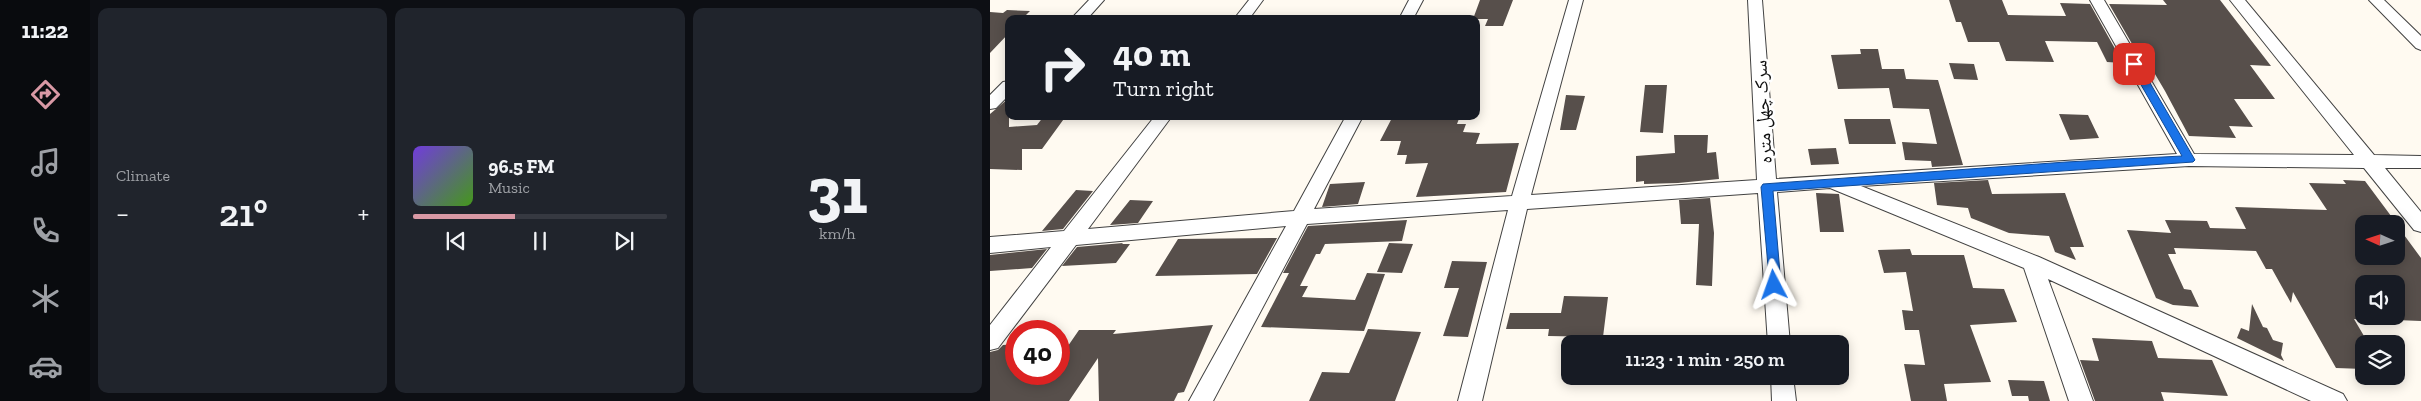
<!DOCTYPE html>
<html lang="en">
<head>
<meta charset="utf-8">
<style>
	:root { --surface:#171b24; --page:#20242c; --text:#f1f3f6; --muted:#9ea1a6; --line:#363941; --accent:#d999a5 }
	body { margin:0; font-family:"Zilla Slab","Noto Naskh Arabic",serif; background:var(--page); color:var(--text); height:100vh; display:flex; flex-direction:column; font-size:19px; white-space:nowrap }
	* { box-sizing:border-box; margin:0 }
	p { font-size:16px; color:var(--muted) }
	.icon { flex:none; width:28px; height:28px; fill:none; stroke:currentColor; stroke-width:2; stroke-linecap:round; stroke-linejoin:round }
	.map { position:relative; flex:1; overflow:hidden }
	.side { display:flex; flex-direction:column; gap:8px; padding:8px; background:#0d0f14; width:900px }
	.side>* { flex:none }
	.top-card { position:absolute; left:15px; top:15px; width:475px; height:105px; border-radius:10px; box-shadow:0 2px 12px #0003; background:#171b24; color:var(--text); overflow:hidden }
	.needle { width:32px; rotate:273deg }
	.fabs { position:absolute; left:1365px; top:215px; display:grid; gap:10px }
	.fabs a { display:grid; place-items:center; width:50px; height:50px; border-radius:10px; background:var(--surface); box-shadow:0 2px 12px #0003; font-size:25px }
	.speed { position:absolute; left:15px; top:320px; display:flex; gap:10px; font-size:25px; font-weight:700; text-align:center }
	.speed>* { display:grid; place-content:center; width:65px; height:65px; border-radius:50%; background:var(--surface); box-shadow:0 2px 12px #0003; line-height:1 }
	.speed .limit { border:8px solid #d22; background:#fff; color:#111 }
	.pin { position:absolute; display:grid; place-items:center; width:42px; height:42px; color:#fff; margin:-21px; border-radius:10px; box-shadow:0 2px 8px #0006 }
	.me { position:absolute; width:55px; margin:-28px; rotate:356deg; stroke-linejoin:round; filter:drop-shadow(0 0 4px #0008) }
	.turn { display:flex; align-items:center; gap:18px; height:105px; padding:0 25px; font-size:22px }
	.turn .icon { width:65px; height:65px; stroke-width:2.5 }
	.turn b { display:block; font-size:35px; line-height:42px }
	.big { font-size:38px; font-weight:600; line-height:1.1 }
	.side .tile { flex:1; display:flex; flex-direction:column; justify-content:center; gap:8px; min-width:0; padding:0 18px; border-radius:10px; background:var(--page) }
	.side .dial { align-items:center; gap:0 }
	.dial b { font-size:65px; line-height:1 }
	.song { display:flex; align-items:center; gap:15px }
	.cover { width:60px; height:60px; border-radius:8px; background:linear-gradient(135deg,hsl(260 70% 55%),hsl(100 70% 35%)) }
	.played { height:5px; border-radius:2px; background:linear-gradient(90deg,var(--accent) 40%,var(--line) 40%) }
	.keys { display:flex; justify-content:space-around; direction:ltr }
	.heat { display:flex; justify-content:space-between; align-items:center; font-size:28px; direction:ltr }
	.side .tiles { flex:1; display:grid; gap:8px; grid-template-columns:repeat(3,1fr) }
	.trip { position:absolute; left:571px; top:335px; width:288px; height:50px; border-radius:10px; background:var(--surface); box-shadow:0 2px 12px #0003; font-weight:600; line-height:50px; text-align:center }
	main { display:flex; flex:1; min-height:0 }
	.tabs { display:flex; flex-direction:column; width:90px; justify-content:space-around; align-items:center; background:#090b0e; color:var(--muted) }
	.tabs .icon { width:35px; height:35px }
	.tabs .current { color:var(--accent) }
	.tabs b { font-size:22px; color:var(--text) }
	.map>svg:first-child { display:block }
	.building { fill:#574f4b }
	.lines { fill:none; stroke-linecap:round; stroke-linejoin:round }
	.minor-casing { stroke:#424242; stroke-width:2 }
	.minor { fill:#fff; fill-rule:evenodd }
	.route { fill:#1a73e8; stroke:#114b97 }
	.labels { text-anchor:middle; stroke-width:5; stroke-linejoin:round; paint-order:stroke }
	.street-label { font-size:19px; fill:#0f0f0f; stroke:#fff }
</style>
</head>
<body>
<main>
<nav class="tabs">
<b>11:22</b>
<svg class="icon current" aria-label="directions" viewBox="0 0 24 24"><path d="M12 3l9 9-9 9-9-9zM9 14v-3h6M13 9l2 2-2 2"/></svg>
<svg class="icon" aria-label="music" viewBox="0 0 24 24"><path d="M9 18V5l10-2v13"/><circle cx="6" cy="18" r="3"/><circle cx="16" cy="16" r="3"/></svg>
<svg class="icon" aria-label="phone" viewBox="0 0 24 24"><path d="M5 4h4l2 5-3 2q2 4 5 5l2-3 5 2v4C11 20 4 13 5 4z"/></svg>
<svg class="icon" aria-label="climate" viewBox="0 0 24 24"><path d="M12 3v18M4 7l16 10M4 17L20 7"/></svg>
<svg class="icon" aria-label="car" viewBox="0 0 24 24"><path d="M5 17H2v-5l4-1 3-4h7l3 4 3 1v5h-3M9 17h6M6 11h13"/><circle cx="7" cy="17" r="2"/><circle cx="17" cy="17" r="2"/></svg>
</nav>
<section class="side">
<div class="tiles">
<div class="tile"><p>Climate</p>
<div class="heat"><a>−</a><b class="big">21°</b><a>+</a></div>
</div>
<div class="tile">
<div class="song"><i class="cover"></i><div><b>96.5 FM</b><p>Music</p></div></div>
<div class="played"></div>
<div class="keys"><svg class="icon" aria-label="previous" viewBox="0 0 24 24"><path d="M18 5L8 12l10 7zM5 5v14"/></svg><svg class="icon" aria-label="pause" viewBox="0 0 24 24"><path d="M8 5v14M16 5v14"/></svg><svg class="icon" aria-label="next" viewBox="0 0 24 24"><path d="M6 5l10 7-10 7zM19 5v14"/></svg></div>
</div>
<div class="tile dial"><b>31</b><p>km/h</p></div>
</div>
</section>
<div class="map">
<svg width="1431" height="401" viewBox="0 0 1431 401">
	<rect width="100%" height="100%" fill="#fffaf1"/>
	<path class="building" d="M490 0H523L513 26H495L498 19H483Z
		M959 0H1012L1018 15 1076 16 1070 3 1100 4 1133 63 1117 62 1107 42 1055 41 1064 62 1016 61 1009 42H978L971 22H966Z
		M1173 0H1230L1281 66 1260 65 1285 99H1244L1263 127 1239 126 1246 138 1199 136 1175 91 1162 69 1156 68 1119 4 1177 5Z
		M17 10 40 11 32 19H19V33L0 53V12L13 13Z
		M870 49H888L892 69H914L916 79 948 80 973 165 942 167 941 161 915 160 912 142 947 144 939 109 903 108 899 88 848 89 841 55 871 54Z
		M959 63 984 64 988 80 964 79Z
		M655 85H677L673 133 650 132Z
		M576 95 595 96 586 130H570Z
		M19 98V127L47 125 54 116H76L52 149H32V170L0 169V114Z
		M1069 114 1098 115 1109 138 1080 140Z
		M403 116H470L467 124H476L473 132 490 133 486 144 529 143 516 192 426 197 438 163 415 164 417 155H407L411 141H390Z
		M854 119H900L906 144H859Z
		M684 135H718L717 153 726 152 729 179 688 183 654 184V181L646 182V156L685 153Z
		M846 148 849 164 821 165 818 149Z
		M998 180 1002 194 1075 193 1094 247H1080L1086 260 1065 252 1059 236 1019 233 981 218 978 208 947 205 944 183Z
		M1353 180 1375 181 1407 224H1374V260H1406V224L1431 258V321L1406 320V284H1374V320L1364 319 1374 336V369L1346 368 1303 292 1301 303 1282 269H1276L1266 251 1184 248 1186 254H1178L1194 289 1201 290 1209 307 1183 305 1166 298 1137 230 1181 233 1175 220 1217 221 1220 228 1256 229 1245 207 1337 210 1319 183 1356 184Z
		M375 182 368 204 332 207 340 184Z
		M86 190 103 191 73 229 52 231Z
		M826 193 849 194 854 232H830Z
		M720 198 724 233 722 286 706 285 709 224H691L689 200Z
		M140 200 163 201 148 223 120 225Z
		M417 220 412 241 335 244 330 254H326L310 286H318L312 297 365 300 377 273 395 274 374 331 271 327 299 273H293L318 226Z
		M287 238 267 274 165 276 188 239Z
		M133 243 132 244H140L126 263 72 266 87 247Z
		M399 243 423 244 412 273 387 272Z
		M57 249 42 268 0 271V255Z
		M920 249 922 255H974L983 288 1014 289 1027 322 980 325 1001 382 954 384 957 401H921L914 364 935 365 929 330H915L912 310 923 311 916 272 894 273 888 250Z
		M462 261 497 262 478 337 453 336 469 288H454Z
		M574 296 618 297 613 337 558 336 559 329H516L520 313H571Z
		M1262 304 1273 327 1277 328 1283 340 1293 343 1291 355 1294 361 1247 338 1251 328 1259 331Z
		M223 325 194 392 188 393 184 401H109L108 358 79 401H0V352L8 350 13 345 26 344V374H69V359L89 330H126L123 334Z
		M378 329 431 332 405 401H319L332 372 359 373Z
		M1102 338 1162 341 1168 358 1222 360 1238 396 1171 392 1174 401H1105L1090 360 1109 361Z
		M1018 380 1054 381 1060 401H1039L1038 396H1022Z"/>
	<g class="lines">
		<g class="minor-casing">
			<path id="minor" d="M99 0H114L97 19H81Z
				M259 0H273L259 19H244Z
				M419 0H433L423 19H409Z
				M579 0H593L541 195 767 180 758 0H772L786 179 1187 154 1100 0H1114L1204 154 1364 155 1240 0H1255L1384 155 1431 156V168H1395L1431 212V232L1424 230 1374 168 1199 166 871 186 1049 257 1353 394 1357 401H1321L1058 279 1103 401H1079L1034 268 840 188 787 192 800 344H778L768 193 537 209 492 401H468L518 210 317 224 223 401H199L296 226 86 245 8 348 0 350V325L61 247 0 253V237L74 231 165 116H182L98 229 304 211 356 116H373L324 209 522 196Z
				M1379 0H1394L1431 36V50L1426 48Z
				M19 81V95L6 108 0 109V95L13 82Z
				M781 376H803L806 401H782Z"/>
		</g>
		<use href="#minor" class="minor"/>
	</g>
	<path class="route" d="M1144 61 1149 64 1205 160 1203 162 783 191 791 285 789 289H780L771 187 773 184 1076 162 1192 156 1139 64Z"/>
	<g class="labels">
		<g class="street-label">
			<text transform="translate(772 112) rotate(-93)" y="7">سرک چهل متره</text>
		</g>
	</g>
</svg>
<div class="fabs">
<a><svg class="needle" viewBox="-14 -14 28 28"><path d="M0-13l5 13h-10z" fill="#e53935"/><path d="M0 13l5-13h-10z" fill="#9ea1a6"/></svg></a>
<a><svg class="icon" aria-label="sound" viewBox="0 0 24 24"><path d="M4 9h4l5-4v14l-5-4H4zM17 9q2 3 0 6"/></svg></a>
<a><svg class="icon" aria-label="layers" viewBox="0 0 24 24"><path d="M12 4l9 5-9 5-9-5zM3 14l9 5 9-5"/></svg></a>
</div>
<div class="speed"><div class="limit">40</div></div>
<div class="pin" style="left:1144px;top:64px;background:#d93025"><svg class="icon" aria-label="arrive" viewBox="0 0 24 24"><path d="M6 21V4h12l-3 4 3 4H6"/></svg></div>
<svg class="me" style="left:784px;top:285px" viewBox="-20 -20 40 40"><path d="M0-17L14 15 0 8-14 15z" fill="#1a73e8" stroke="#fff" stroke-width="4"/></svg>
<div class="trip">11:23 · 1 min · 250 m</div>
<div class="top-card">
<div class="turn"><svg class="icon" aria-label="right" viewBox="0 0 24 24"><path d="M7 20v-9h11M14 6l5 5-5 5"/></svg><div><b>40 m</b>Turn right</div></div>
</div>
</div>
</main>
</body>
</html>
